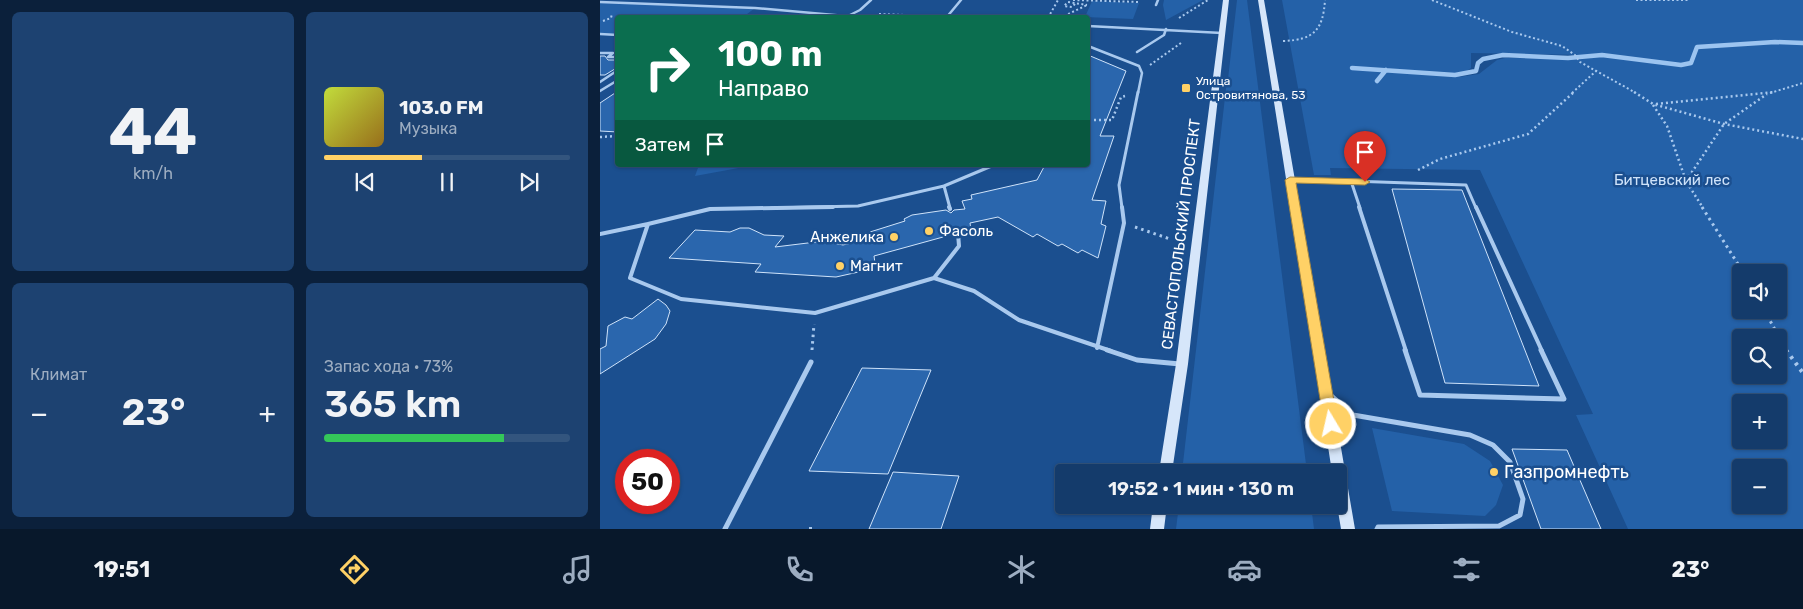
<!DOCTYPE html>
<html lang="ru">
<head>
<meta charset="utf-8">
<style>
	:root { --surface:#143b6b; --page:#1d4271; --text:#f1f3f6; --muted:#9dadc1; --line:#33557e; --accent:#ffd166 }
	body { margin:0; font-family:Rubik,sans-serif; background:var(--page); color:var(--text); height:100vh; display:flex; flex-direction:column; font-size:19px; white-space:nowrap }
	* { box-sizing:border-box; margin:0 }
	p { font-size:16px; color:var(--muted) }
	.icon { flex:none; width:28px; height:28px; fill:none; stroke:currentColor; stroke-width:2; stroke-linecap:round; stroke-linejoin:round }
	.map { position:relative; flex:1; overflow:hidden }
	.drawer { display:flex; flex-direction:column; gap:12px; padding:12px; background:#0b203b; width:600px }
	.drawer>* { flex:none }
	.top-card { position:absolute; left:15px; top:15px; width:475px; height:152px; border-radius:5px; box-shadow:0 1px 4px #0004,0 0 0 1px var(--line); background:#0b6e4f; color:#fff; overflow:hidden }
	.buttons { position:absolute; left:1132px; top:264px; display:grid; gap:10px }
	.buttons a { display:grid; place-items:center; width:55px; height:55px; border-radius:5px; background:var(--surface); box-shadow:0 1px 4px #0004,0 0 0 1px var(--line); font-size:25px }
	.speed { position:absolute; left:15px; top:449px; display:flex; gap:10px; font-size:25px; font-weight:700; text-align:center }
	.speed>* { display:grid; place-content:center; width:65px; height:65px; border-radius:50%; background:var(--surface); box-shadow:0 1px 4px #0004,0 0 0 1px var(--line); line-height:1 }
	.speed .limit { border:8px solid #d22; background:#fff; color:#111 }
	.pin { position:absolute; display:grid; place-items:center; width:42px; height:42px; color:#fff; margin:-51px -21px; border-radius:50% 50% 50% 0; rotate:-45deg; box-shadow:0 0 5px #0007 }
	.pin .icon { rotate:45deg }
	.me { position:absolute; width:55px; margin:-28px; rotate:351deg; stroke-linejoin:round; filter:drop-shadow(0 0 4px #0008) }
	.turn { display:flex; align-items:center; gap:18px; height:105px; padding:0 20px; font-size:22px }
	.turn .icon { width:65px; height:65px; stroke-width:2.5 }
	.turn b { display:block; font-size:35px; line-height:42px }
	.then { display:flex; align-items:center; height:48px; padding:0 20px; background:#0003; gap:10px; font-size:19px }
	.big { font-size:38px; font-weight:600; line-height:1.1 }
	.drawer .widget { flex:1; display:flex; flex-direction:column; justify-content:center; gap:8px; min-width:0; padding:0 18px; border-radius:8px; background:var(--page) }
	.drawer .dial { align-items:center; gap:0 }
	.dial b { font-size:65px; line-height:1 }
	.song { display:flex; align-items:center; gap:15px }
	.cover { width:60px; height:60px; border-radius:8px; background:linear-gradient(135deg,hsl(70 70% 55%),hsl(40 70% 35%)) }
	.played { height:5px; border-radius:2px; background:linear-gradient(90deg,var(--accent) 40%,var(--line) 40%) }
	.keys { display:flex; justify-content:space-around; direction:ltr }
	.heat { display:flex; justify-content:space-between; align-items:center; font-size:28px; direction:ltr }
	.charge { height:8px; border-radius:4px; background:linear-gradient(90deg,#34c759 73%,var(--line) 0) }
	.drawer .tiles { flex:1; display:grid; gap:12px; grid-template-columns:repeat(2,1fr) }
	.trip { position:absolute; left:455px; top:464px; width:292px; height:50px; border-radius:5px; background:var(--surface); box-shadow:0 1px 4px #0004,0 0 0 1px var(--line); font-weight:600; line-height:50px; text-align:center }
	.dock { display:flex; height:80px; justify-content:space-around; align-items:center; background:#08182b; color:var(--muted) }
	.dock .icon { width:35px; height:35px }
	.dock .current { color:var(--accent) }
	.dock b { font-size:22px; color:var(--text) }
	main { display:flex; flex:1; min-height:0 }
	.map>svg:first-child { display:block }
	.green { fill:#2461a8; fill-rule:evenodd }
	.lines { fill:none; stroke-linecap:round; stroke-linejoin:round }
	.stream { stroke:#9cc4f0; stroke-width:4.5 }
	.building { fill:#2a66ad; stroke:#cfe3fa }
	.path-far3 { stroke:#a9c9ee; stroke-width:2; stroke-dasharray:2 2.5; stroke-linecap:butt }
	.path-far2 { stroke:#a9c9ee; stroke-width:2.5; stroke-dasharray:2 3; stroke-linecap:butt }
	.path-far1 { stroke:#a9c9ee; stroke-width:3; stroke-dasharray:2.5 4; stroke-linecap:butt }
	.path { stroke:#a9c9ee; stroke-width:4; stroke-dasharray:3 5; stroke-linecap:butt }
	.service-far3 { stroke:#a9c9ee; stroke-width:2.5 }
	.service-far2 { stroke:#a9c9ee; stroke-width:3 }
	.service-far1 { stroke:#a9c9ee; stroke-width:4 }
	.service { stroke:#a9c9ee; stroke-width:5 }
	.secondary { fill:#d6e6fa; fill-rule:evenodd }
	.route { fill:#ffd166; stroke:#a68842 }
	.poi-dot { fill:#ffd166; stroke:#1b4f8f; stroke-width:2 }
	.labels { text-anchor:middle; stroke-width:5; stroke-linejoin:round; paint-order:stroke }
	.far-poi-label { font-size:12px; fill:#fff; stroke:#1b4f8f; text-anchor:start }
	.park-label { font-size:15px; fill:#cfe3fa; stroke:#1b4f8f }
	.poi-label { font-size:15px; fill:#fff; stroke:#1b4f8f; text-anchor:start }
	.street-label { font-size:15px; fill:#fff; stroke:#1b4f8f }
	.near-poi-label { font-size:18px; fill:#fff; stroke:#1b4f8f; text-anchor:start }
</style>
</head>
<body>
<main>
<section class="drawer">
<div class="tiles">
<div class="widget dial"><b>44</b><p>km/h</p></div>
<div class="widget">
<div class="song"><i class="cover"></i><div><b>103.0 FM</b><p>Музыка</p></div></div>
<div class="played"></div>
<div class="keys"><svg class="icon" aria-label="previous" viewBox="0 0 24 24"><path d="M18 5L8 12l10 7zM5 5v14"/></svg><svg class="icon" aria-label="pause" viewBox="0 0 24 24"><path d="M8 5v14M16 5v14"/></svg><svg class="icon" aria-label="next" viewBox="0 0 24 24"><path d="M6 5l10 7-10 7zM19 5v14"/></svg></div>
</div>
<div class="widget"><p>Климат</p>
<div class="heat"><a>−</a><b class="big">23°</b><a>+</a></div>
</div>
<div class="widget"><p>Запас хода · 73%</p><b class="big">365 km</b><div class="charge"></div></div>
</div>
</section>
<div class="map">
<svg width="1203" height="529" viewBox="0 0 1203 529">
	<rect width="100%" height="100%" fill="#1b4f8f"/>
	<path class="green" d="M564 0H603L566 20 563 5Z
		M637 0H647L707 472H582L627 80 630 79H628Z
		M682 0H1203V529H1028L976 415 993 414 880 170 730 168 731 175H714ZM871 53 985 55 987 57 905 58 897 60 879 74 859 77 871 68ZM1141 272H1179V310H1141ZM1141 338H1179V375H1141ZM1141 402H1179V440H1141ZM1141 468H1179V505H1141Z
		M492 1 539 3 533 19 485 17Z
		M0 2 155 8 143 17 18 18 17 35 0 34Z
		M99 165H144V167L95 176Z
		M772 428 864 444 890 461 903 485 896 505 885 516 792 511Z
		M579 505H711L714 529H576Z"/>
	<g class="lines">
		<path class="stream" d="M752 68 855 75 876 71 878 63 883 59 903 55 968 58 1002 55 1081 65 1091 63 1097 47 1175 42 1203 43
			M777 81 786 70"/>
	</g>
	<path class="building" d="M488 55 526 71 500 136H514L492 200 506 201 501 224 506 226 498 258 482 250 478 253 462 244 458 246 437 234 433 237 398 217 370 223 371 230 362 232 357 229 354 234 274 256 275 263 263 267V271L236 277 155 272 161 264 69 258 95 230 130 232 140 228H149L164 235 184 236 175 247 224 241 243 245 271 238 270 232 305 221 304 219 312 215 346 210 351 213 354 210 365 209 362 201 372 199 371 195 437 180 445 165H488Z
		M0 56H5L8 60H18V67L5 75H0Z
		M18 91V132L0 131V103Z
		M792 189 862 190 939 386 845 383Z
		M58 299 66 305 70 311 66 324 55 339 0 374V349L6 346 8 326 25 317 32 319Z
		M262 368 331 370 288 474 209 471Z
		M912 449 967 450 1001 529H941Z
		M293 472 359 476 341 529H269Z"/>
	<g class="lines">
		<path class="path-far3" d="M473 0 540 2
			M832 0 912 32 962 46 975 55 980 62 1036 93
			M1036 0H1088
			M475 4 472 7 464 6 468 2 487 5
			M279 14 335 16
			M448 18 458 0
			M460 18 487 5
			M475 18 476 16
			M579 18 608 0
			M3 21 11 18 12 14
			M683 41C714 40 723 30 725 0
			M550 65 581 43
			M972 93 996 71
			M1170 93 1203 83"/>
		<path class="path-far2" d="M1034 92 1053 104 1124 124 1203 139
			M1056 104 1174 92
			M1053 105 1067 126 1086 181 1103 208
			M494 120H512L521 97 525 96
			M0 137 18 136
			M818 170 840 159 928 134 974 92
			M1086 181 1124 124 1167 94"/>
		<path class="path-far1" d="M1102 207 1143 272
			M535 227 570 239
			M1164 310 1187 351
			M212 350 214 324"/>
		<path class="path" d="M1186 350 1203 373
			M209 529H215"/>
		<path class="service-far3" d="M0 2 155 8 268 18
			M556 5 558 0
			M248 16 260 10 271 0
			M346 18 361 0
			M488 26 622 33
			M0 34 18 35
			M488 46 539 66 542 73 538 93
			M537 52 564 35 566 29
			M0 53H13L8 57H18
			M0 82 18 70
			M0 91 18 80"/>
		<path class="service-far2" d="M690 180 751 181
			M751 181 866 185 876 208
			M751 181 760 208
			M344 186 394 165
			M171 208 258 206 344 186 350 208
			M522 208 519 185 538 92"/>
		<path class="service-far1" d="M349 207 350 209
			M759 207 806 351
			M876 207 942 351
			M48 224 110 209 233 207
			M0 234 48 224 30 278 81 299 215 313 334 278 374 291 419 320 511 351
			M334 278 359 246 358 233
			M497 348 524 223 522 207"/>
		<path class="service" d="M507 350 537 360 580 364
			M805 350 820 395 964 399 941 350
			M729 394 753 415 870 435 893 445 910 462 923 499 920 515 899 526 778 527 777 529
			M125 529 211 362"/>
		<path class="secondary" d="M623 0H629L588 364 572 472H559L576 364Z
			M658 0H664L755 529H741L737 505H739V472H732Z
			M553 505H567L564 529H550Z"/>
	</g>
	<path class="route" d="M690 177 765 179 770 182 765 185 696 183 738 424 736 428 731 430 726 428 724 424 685 180Z"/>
	<g class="poi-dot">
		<rect x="581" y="83" width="10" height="10" rx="2.5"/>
		<circle cx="329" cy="231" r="5"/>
		<circle cx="294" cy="237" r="5"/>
		<circle cx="240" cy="266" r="5"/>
		<circle cx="894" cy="472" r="5"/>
	</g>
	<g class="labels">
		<g class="far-poi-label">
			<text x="596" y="85">Улица<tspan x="596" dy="14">Островитянова, 53</tspan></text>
		</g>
		<g class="park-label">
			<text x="1072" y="185">Битцевский лес</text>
		</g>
		<g class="poi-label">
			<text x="339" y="236">Фасоль</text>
			<text x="284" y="242" text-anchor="end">Анжелика</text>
			<text x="250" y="271">Магнит</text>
		</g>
		<g class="street-label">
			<text transform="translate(581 234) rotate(-83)" y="5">СЕВАСТОПОЛЬСКИЙ ПРОСПЕКТ</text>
		</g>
		<g class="near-poi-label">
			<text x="904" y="478">Газпромнефть</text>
		</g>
	</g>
</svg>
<div class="buttons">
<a><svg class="icon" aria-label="sound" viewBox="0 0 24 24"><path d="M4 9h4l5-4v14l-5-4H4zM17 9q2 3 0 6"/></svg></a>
<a><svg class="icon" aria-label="search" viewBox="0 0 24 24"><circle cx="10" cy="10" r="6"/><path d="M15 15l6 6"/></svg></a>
<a>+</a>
<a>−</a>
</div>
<div class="speed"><div class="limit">50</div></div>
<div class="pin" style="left:765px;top:182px;background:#d93025"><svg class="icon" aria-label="arrive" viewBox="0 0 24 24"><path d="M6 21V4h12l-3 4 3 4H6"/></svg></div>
<svg class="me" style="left:731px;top:424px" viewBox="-20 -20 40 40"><circle r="17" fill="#ffd166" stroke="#fff" stroke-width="3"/><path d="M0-11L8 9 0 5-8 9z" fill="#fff"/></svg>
<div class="trip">19:52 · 1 мин · 130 m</div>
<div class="top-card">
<div class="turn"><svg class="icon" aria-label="right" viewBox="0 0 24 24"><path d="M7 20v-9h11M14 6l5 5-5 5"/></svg><div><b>100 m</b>Направо</div></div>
<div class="then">Затем<svg class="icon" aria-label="arrive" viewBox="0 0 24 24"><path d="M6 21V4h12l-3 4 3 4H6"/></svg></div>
</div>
</div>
</main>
<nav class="dock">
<b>19:51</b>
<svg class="icon current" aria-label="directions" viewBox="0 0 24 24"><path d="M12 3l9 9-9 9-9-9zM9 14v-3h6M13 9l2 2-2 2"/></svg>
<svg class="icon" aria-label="music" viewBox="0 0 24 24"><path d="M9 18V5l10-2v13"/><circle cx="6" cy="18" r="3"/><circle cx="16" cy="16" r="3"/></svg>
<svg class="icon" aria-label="phone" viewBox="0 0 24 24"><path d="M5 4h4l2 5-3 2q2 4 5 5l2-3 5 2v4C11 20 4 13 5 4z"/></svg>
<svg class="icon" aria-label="climate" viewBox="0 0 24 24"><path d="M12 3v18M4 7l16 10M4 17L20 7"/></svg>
<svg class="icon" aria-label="car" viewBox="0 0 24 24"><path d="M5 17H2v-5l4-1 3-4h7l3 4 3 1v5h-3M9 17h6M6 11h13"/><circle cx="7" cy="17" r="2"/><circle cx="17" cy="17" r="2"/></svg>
<svg class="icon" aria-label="filters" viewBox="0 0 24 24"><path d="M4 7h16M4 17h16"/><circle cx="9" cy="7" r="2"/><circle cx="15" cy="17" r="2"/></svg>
<b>23°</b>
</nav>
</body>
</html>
